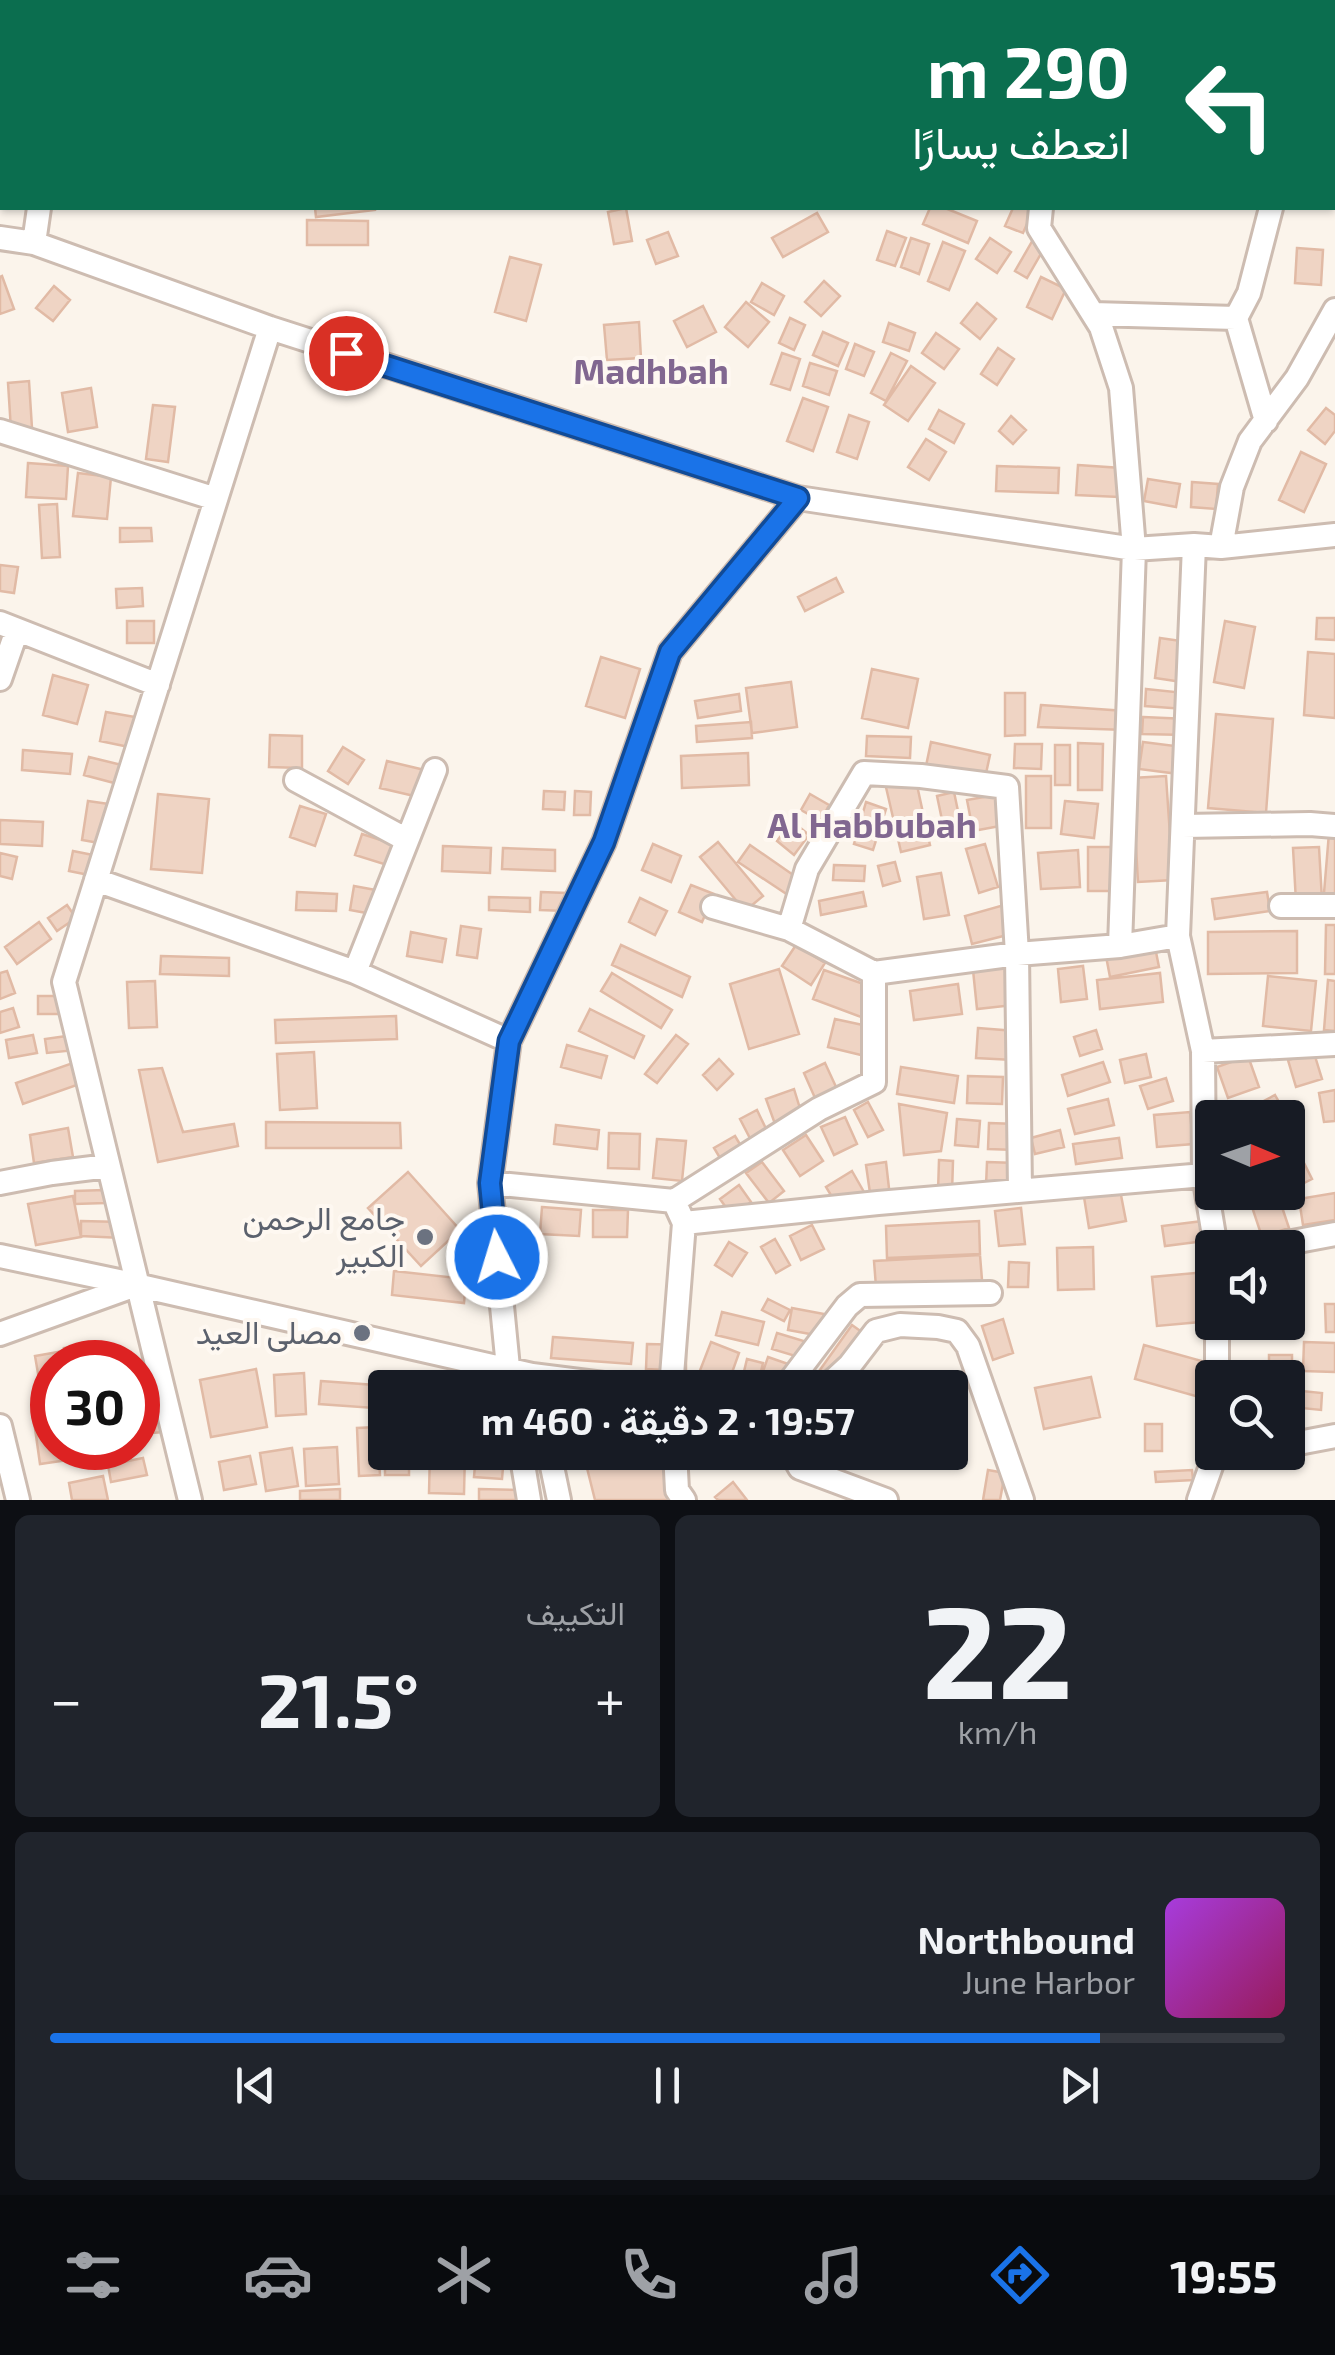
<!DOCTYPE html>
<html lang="ar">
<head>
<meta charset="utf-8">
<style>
	:root { --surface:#171b24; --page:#20242c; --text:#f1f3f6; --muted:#9ea1a6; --line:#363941; --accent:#1a73e8 }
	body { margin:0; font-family:"Exo 2",Vazirmatn,sans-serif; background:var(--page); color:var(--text); direction:rtl; height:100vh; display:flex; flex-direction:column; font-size:38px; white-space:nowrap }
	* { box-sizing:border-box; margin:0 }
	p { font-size:32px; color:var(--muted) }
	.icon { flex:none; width:55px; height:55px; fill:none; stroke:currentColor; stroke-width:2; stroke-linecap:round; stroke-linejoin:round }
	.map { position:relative; height:1500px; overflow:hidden; direction:ltr }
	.sheet { display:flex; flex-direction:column; gap:15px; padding:15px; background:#0d0f14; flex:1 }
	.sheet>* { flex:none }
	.hud { position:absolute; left:0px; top:0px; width:1335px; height:210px; box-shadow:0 2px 8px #0004; direction:rtl; background:#0b6e4f; color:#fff; overflow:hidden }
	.needle { width:65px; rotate:92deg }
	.tools { position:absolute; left:1195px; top:1100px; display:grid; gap:20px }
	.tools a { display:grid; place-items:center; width:110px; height:110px; border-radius:10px; background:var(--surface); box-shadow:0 2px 8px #0004; font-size:50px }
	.speed { position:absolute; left:30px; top:1340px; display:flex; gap:20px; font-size:50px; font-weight:700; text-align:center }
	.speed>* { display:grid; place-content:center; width:130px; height:130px; border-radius:50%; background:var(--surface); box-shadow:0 2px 8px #0004; line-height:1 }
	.speed .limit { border:15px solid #d22; background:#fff; color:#111 }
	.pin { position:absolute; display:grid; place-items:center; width:85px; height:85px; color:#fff; margin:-42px; border:5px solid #fff; border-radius:50%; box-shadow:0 2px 10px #0007 }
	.me { position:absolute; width:110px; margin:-55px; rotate:355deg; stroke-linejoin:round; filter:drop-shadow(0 0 8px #0008) }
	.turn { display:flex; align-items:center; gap:35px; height:210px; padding:0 40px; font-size:45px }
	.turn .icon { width:130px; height:130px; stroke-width:2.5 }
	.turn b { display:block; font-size:70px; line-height:85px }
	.big { font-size:75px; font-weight:700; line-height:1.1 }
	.sheet .card { flex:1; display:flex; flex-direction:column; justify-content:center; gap:15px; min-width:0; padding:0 35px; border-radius:15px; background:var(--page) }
	.sheet .dial { align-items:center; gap:0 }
	.dial b { font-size:130px; line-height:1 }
	.song { display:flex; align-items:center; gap:30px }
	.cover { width:120px; height:120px; border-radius:15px; background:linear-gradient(135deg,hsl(280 70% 55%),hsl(330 70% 35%)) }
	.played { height:10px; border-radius:5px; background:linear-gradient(90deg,var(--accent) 85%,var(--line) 85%) }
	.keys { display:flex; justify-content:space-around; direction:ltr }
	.heat { display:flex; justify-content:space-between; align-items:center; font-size:55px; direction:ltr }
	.sheet .tiles { flex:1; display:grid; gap:15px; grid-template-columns:1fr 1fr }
	.card:last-child { grid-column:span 2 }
	.trip { position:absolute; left:368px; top:1370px; width:600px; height:100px; border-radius:10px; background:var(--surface); box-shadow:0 2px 8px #0004; font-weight:700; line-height:100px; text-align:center; direction:rtl }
	.dock { display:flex; height:160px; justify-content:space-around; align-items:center; background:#090b0e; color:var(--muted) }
	.dock .icon { width:70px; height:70px }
	.dock .on { color:var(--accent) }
	.dock b { font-size:45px; color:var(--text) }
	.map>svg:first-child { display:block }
	.building { fill:#efd4c4; stroke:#e1baa5; stroke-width:2.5 }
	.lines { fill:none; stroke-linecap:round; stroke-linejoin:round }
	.minor-casing { stroke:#cdbcb1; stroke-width:28 }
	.minor { stroke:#fff; stroke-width:22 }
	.route-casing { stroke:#114b97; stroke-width:25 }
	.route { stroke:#1a73e8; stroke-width:18 }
	.worship-dot { fill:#6b7280; stroke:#fef8f1; stroke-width:4 }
	.labels { text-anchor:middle; stroke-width:8; stroke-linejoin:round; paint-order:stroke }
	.worship-label { font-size:32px; fill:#5b616d; stroke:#fef8f1; text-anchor:end }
	.neighbourhood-label { font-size:35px; font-weight:bold; fill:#816790; stroke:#fef8f1 }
</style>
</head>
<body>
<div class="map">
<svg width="1335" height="1500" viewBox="0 0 1335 1500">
	<rect width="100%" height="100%" fill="#fbf4eb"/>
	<path class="building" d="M315 208H375V210L316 217Z
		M626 208 632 241 614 244 608 212Z
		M930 208H945L977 221 968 243 923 224Z
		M1013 208H1034L1023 233 1005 226Z
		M817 213 828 232 783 257 772 238Z
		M307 220 368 221V245H307Z
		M887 231 906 238 895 266 877 260Z
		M668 232 678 256 656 264 647 240Z
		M911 238 929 244 919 274 901 267Z
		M990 238 1011 252 997 273 976 259Z
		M1034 238 1046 245 1027 278 1015 271Z
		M943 242 965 251 949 290 928 281Z
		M1297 248 1323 250 1321 285 1295 283Z
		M510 257 541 265 526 321 495 312Z
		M2 276 14 309 0 314V277Z
		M1041 277 1066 289 1052 319 1027 307Z
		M824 281 840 296 821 316 805 302Z
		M762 283 784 296 774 315 751 302Z
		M54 286 70 300 53 321 36 308Z
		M746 302 769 322 748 347 725 327Z
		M977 303 996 319 980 339 961 323Z
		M703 306 716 332 687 347 674 321Z
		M790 318 805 325 794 350 779 343Z
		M639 322 641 358 607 360 604 325Z
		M889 323 915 333 909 351 883 342Z
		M823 332 848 343 838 366 813 355Z
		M936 333 959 349 944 369 922 353Z
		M855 344 874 352 864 376 846 369Z
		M998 348 1014 359 997 385 981 374Z
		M782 353 800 359 790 390 771 384Z
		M891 353 907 361 886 401 871 393Z
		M810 363 837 371 829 395 803 386Z
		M911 366 935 383 908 421 884 405Z
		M29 381 32 428 11 430 8 383Z
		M91 388 97 427 68 432 62 393Z
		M803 398 828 407 813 451 787 441Z
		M153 405 175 407 168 462 146 459Z
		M1326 408 1335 415V431L1325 444 1308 430Z
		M939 410 964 424 954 443 929 429Z
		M849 415 869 422 857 459 837 452Z
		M1011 416 1026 430 1013 444 999 431Z
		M926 439 946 452 929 480 908 467Z
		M1301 452 1326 464 1304 512 1279 500Z
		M28 463 68 466 66 499 26 497Z
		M1078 465 1121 468 1119 497 1076 495Z
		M997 466 1059 468 1058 493 996 491Z
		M78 473 111 477 107 519 73 516Z
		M1148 479 1180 484 1176 507 1144 501Z
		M1192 482 1218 484 1216 509 1191 507Z
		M57 504 60 557 42 558 39 505Z
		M120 528H151L152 541 120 542Z
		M0 565 18 567 14 593 0 591Z
		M836 578 843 592 805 611 798 597Z
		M142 588 143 606 117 608 116 589Z
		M1317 618H1335V640L1316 639Z
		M127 621H154V643H127Z
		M1225 621 1255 627 1244 688 1214 682Z
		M1160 638 1188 642 1182 682 1155 678Z
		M1308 652 1335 654V718L1304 715Z
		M601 657 640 669 625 718 586 706Z
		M872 669 918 679 908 728 862 718Z
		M53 675 88 685 77 724 43 715Z
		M791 682 797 727 752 733 746 688Z
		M1146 689 1185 693 1184 709 1145 706Z
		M1005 693H1025V735L1005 736Z
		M739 694 741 711 698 718 695 701Z
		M1041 705 1125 711 1126 730 1038 727Z
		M106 712 135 717 129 747 100 741Z
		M1216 714 1273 719 1266 813 1208 808Z
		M1143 717 1187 719 1186 735 1142 734Z
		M751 722 752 738 697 742 696 726Z
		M270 735 302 736V768L269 767Z
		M867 736 911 737 910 758 866 756Z
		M931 742 990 755 985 778 926 766Z
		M1143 742 1183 747 1179 774 1139 769Z
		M1078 743 1103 744 1102 790H1078Z
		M1015 744H1042L1041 769 1014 768Z
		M1055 745H1070V785H1055Z
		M343 747 364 760 348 784 328 771Z
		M23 750 72 754 70 774 22 770Z
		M748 753 749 785 682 788 681 756Z
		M89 757 134 768 129 787 84 775Z
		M387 761 433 772 427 799 380 788Z
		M915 776 930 845 901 852 885 783Z
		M1026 776H1051V828H1026Z
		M1166 776 1173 880 1138 882 1132 778Z
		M544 791 565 792 564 810 543 809Z
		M575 791 591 792 590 815H574Z
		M954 792 963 835 946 839 937 796Z
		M158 794 209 799 202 873 151 869Z
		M810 794 829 805 821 821 801 810Z
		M995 795 1000 826 973 831 967 800Z
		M88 801 123 806 116 846 82 840Z
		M1065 801 1098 804 1094 838 1061 834Z
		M866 802 886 809 873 850 854 844Z
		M300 806 326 814 315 846 290 837Z
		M0 820 43 822 42 846 0 844Z
		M792 821 809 835 794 855 777 841Z
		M1329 833 1335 834V894L1324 893Z
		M362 834 409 849 403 870 355 855Z
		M718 842 763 896 745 911 700 857Z
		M653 844 681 856 671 882 642 870Z
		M985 844 998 887 979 893 966 849Z
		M750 845 799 879 788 895 738 862Z
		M443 846 491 848 490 873 442 871Z
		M1088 847H1114V891H1088Z
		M1319 847 1322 900 1296 902 1293 848Z
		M503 848 555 850V871L502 869Z
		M1078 850 1080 887 1041 889 1038 853Z
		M73 851 108 858 104 878 69 871Z
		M0 853 17 857 12 879 0 876Z
		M895 862 900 881 883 886 878 866Z
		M834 865 865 866 864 881 833 880Z
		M941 873 949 915 924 919 917 877Z
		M691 885 714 894 702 922 679 912Z
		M354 886 392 893 388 917 350 910Z
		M297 892 337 894 336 911 296 910Z
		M541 892 567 893 566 911 540 910Z
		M863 892 866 906 821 915 819 901Z
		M1267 892 1270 911 1215 919 1212 899Z
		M489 897 530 898V912L489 910Z
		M640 898 667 911 655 935 629 922Z
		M67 905 76 918 57 931 48 918Z
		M1004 905 1011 934 972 944 965 916Z
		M39 922 51 939 17 964 5 947Z
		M1326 925H1335V974H1325Z
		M461 926 481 929 477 958 457 955Z
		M1297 931V973L1208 974V932Z
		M411 932 446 939 442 962 407 956Z
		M1154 942 1159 967 1110 977 1105 951Z
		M621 945 690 977 682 997 612 965Z
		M796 945 825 963 811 985 782 966Z
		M161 956 229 958V976L160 974Z
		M1010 966 1014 1005 977 1009 973 970Z
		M1083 966 1087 999 1061 1002 1058 969Z
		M779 969 799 1034 749 1049 730 984Z
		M824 970 872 987 861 1017 813 999Z
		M7 971 15 993 0 999V973Z
		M612 973 672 1010 661 1028 601 991Z
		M1160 973 1163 1002 1100 1009 1097 980Z
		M1268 976 1316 981 1311 1031 1263 1026Z
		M1328 980 1335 981V1031L1324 1030Z
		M155 981 157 1027 129 1028 127 982Z
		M958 984 962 1014 914 1020 910 991Z
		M38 996H61V1014H38Z
		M13 1008 19 1027 0 1033V1012Z
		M590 1009 644 1036 634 1058 579 1031Z
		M396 1016 397 1039 276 1043 275 1020Z
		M835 1019 872 1027 865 1056 828 1047Z
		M978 1028 1015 1031 1013 1060 976 1058Z
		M1096 1030 1102 1049 1080 1056 1074 1037Z
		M33 1035 37 1053 9 1058 6 1040Z
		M74 1035 76 1050 47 1053 45 1039Z
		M676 1035 688 1044 657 1083 645 1074Z
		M567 1045 607 1056 601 1078 561 1067Z
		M314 1052 317 1108 280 1110 277 1054Z
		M1314 1053 1322 1079 1296 1087 1288 1060Z
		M1146 1054 1151 1077 1125 1083 1120 1060Z
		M1248 1056 1259 1087 1228 1098 1217 1067Z
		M84 1059 91 1080 23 1104 16 1083Z
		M719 1059 733 1074 717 1090 703 1075Z
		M1103 1062 1110 1082 1068 1096 1062 1075Z
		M825 1063 837 1089 815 1098 804 1073Z
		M901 1067 958 1076 954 1103 897 1094Z
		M162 1068 183 1132 234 1124 238 1146 158 1162 139 1070Z
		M968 1076 1003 1077 1002 1104 967 1103Z
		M1166 1078 1173 1101 1148 1109 1140 1086Z
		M794 1089 802 1115 775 1124 766 1099Z
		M1335 1090V1121L1324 1122 1319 1093Z
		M1275 1095 1283 1109 1268 1118H1246L1243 1112Z
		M1108 1099 1114 1125 1075 1134 1068 1109Z
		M868 1102 883 1130 868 1137 854 1110Z
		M899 1104 947 1113 941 1151 904 1155Z
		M757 1110 770 1137 754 1146 740 1119Z
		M1190 1112 1193 1144 1157 1147 1154 1115Z
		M845 1117 857 1144 834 1155 821 1127Z
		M957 1119 980 1121 978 1147 955 1145Z
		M266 1122 400 1123 401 1148H266Z
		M989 1123 1017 1124 1016 1150 988 1149Z
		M556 1125 599 1130 597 1149 554 1144Z
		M68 1128 73 1157 34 1163 30 1135Z
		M1060 1130 1064 1147 1035 1154 1031 1138Z
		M609 1133 640 1134 639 1169 608 1168Z
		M806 1135 823 1161 800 1176 783 1150Z
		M735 1136 744 1151 723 1163 714 1148Z
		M1119 1138 1122 1158 1076 1164 1073 1144Z
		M657 1139 686 1141 682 1181 653 1178Z
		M1293 1141 1312 1179 1290 1190 1288 1184V1144Z
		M939 1160 953 1161 952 1193 938 1192Z
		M762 1162 784 1191 769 1203 746 1173Z
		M886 1162 890 1197 871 1200 866 1165Z
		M987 1162 1016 1163 1015 1187 986 1186Z
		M852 1171 864 1192 838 1207 826 1187Z
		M408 1172 460 1230 421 1266 368 1208Z
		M739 1185 751 1202 732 1216 720 1199Z
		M104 1190 105 1203 75 1204V1191Z
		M1120 1190 1126 1221 1089 1228 1084 1197Z
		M1255 1192H1277L1289 1228 1262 1237 1248 1195Z
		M1335 1193V1220L1303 1225 1299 1199Z
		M73 1196 81 1237 36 1245 28 1204Z
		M542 1207 581 1210 579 1236 540 1234Z
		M1021 1208 1025 1244 999 1246 995 1211Z
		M593 1210H628L627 1237H593Z
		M81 1221 122 1222V1238L81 1236Z
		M979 1221 980 1254 887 1258 886 1226Z
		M1203 1221 1205 1241 1165 1246 1162 1226Z
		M812 1225 824 1249 801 1260 790 1236Z
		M775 1239 790 1265 776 1273 761 1247Z
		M729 1242 747 1253 732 1276 715 1265Z
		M1093 1247 1094 1289 1058 1290 1057 1248Z
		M980 1255 982 1280 876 1287 874 1261Z
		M1009 1262 1029 1263 1028 1287H1008Z
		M394 1271 466 1279 464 1303 392 1295Z
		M1206 1272 1211 1321 1157 1326 1152 1277Z
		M1288 1276 1300 1279 1289 1324 1281 1322H1288Z
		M768 1299 790 1310 784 1321 762 1310Z
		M1325 1304H1335V1332H1326Z
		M792 1308 824 1314 821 1336 788 1330Z
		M722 1312 764 1322 758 1345 716 1335Z
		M1003 1319 1013 1353 993 1360 982 1326Z
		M852 1325 866 1335 829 1388H807Z
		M777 1333 807 1342 802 1358 772 1349Z
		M553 1337 633 1343 631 1364 551 1358Z
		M711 1342 739 1353 728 1384 699 1373Z
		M1304 1342 1335 1343V1372L1303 1371Z
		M100 1343 103 1362H66L64 1348Z
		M647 1344 686 1345V1371L646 1369Z
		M1144 1345 1209 1363 1199 1397 1135 1379Z
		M58 1352 59 1362H52V1383L40 1385 35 1356Z
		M1269 1355H1292V1373H1269Z
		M768 1357 791 1365 781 1388 760 1380Z
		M747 1359 763 1363 757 1388H740Z
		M256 1369 267 1427 211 1437 200 1380Z
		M138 1371 159 1373 155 1408 138 1406Z
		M304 1373 306 1414 276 1416 274 1375Z
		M1091 1377 1100 1417 1044 1429 1035 1388Z
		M321 1381 375 1385 374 1408 319 1404Z
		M1292 1390 1322 1393 1321 1410 1291 1407Z
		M52 1412V1448H74L75 1459 40 1464 33 1414Z
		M162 1414 164 1432 138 1434V1416Z
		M1145 1424H1162V1451H1145Z
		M385 1426V1452H409V1475H385Z
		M377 1427 380 1475 359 1476 357 1428Z
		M337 1447 339 1484 306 1486 304 1449Z
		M292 1448 298 1486 266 1491 260 1453Z
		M430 1452H465L464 1494 429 1493Z
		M476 1453 504 1456 502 1479 474 1477Z
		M594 1453 671 1466 674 1500H595L585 1460Z
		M250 1456 256 1484 224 1490 219 1462Z
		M143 1458 147 1475 111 1482 108 1465Z
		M988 1470 1005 1473 1000 1500H983Z
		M1192 1470 1193 1480 1156 1482 1155 1472Z
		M103 1476 108 1500H72L69 1483Z
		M733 1482 747 1500H718L715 1497Z
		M340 1489V1500H300V1491Z
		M479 1489 525 1490V1500H479Z"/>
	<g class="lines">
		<g class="minor-casing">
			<path id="minor" d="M66 2 67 0
				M1004 2 1005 0
				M1090 2 1091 0
				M1332 7 1335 3
				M1041 208 1039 228 1101 327 1121 388 1134 549 1120 946 1178 936
				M0 238 34 243 270 328 798 498 1134 549 1194 545 1221 547 1335 535
				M34 243 39 208
				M1093 314 1236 318 1266 421
				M1236 318 1249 293 1271 208
				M0 431 216 499
				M1194 545 1178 936 1203 1051 1204 1175 1216 1248
				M1221 547 1232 487 1250 441 1297 378 1335 310
				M0 623 158 685
				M0 679 17 630
				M296 780 407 840
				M1183 826 1310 824 1335 826
				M96 880 355 972 509 1041
				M1281 906H1335
				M713 907 789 929 874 973
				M789 929 807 869 864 773 921 776 1007 787 1017 954 1020 1190
				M355 972 435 770
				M1203 1051 1335 1044
				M0 1183 52 1173 108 1166
				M490 1183 674 1201 684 1223 671 1388
				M674 1201 819 1109 874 1082V973L1017 954 1120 946
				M684 1223 878 1203 1204 1175
				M1261 1248 1335 1234
				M0 1256 133 1284
				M0 1334 136 1285 532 1375 635 1388
				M1217 1378V1322
				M510 1388 490 1183 509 1041 604 842 670 652 798 498
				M785 1388 847 1306 860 1295 990 1293
				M825 1388 850 1365 876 1331 900 1325 938 1327 957 1331 968 1346 1022 1500
				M0 1426 18 1500
				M1288 1445 1335 1436
				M521 1452 529 1500
				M549 1452 559 1500
				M675 1452 677 1490 684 1500
				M791 1452 800 1468 886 1500
				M190 1500 64 982 270 328
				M1199 1500 1216 1452"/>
		</g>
		<use href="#minor" class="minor"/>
	</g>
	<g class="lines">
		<g class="route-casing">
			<path id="route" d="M346 353 798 498 670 652 604 842 509 1041 490 1183 497 1257"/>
		</g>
		<use href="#route" class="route"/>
	</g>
	<g class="worship-dot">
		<circle cx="425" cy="1237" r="10"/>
		<circle cx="362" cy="1333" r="10"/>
	</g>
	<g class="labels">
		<g class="worship-label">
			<text x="405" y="1230">جامع الرحمن<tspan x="405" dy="37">الكبير</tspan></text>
			<text x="342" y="1344">مصلى العيد</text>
		</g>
		<g class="neighbourhood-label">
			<text x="651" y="384">Madhbah</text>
			<text x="872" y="838">Al Habbubah</text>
		</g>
	</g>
</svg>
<div class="tools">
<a><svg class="needle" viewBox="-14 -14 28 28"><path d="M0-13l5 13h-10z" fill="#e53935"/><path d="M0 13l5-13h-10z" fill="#9ea1a6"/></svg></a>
<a><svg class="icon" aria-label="sound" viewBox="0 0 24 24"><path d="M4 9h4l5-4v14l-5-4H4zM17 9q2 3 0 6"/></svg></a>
<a><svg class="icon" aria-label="search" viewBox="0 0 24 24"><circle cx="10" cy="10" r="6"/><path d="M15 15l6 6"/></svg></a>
</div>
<div class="speed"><div class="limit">30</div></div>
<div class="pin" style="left:346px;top:353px;background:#d93025"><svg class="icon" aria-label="arrive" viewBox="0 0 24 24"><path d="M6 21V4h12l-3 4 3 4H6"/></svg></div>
<svg class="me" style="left:497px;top:1257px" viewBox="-20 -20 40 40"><circle r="17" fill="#1a73e8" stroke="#fff" stroke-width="3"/><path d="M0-11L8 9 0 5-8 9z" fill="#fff"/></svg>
<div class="trip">19:57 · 2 دقيقة · 460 m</div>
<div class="hud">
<div class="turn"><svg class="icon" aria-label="left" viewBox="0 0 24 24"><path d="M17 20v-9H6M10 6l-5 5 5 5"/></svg><div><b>290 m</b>انعطف يسارًا</div></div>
</div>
</div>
<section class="sheet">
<div class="tiles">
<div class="card dial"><b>22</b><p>km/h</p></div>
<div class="card"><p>التكييف</p>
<div class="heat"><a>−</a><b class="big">21.5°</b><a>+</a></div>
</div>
<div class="card">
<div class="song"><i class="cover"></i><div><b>Northbound</b><p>June Harbor</p></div></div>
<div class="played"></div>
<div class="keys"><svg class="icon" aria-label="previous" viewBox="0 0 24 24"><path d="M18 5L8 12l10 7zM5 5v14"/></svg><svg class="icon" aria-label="pause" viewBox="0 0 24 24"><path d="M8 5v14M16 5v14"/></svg><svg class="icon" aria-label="next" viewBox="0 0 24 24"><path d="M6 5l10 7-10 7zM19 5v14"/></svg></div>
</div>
</div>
</section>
<nav class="dock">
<b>19:55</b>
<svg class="icon on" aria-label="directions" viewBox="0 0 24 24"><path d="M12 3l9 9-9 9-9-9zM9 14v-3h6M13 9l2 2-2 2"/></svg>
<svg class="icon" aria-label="music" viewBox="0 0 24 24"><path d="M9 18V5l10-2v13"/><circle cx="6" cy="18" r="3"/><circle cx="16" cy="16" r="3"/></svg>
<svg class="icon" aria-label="phone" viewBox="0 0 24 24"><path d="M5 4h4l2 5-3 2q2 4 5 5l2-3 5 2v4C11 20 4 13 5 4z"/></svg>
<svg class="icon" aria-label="climate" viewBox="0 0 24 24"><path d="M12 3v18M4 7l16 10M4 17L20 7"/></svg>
<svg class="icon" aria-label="car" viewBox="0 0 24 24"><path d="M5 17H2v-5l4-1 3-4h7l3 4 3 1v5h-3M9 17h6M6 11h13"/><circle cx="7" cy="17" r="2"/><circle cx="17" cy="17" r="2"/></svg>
<svg class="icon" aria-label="filters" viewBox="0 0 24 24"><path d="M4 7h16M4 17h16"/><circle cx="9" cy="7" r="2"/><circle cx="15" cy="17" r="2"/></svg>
</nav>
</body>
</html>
